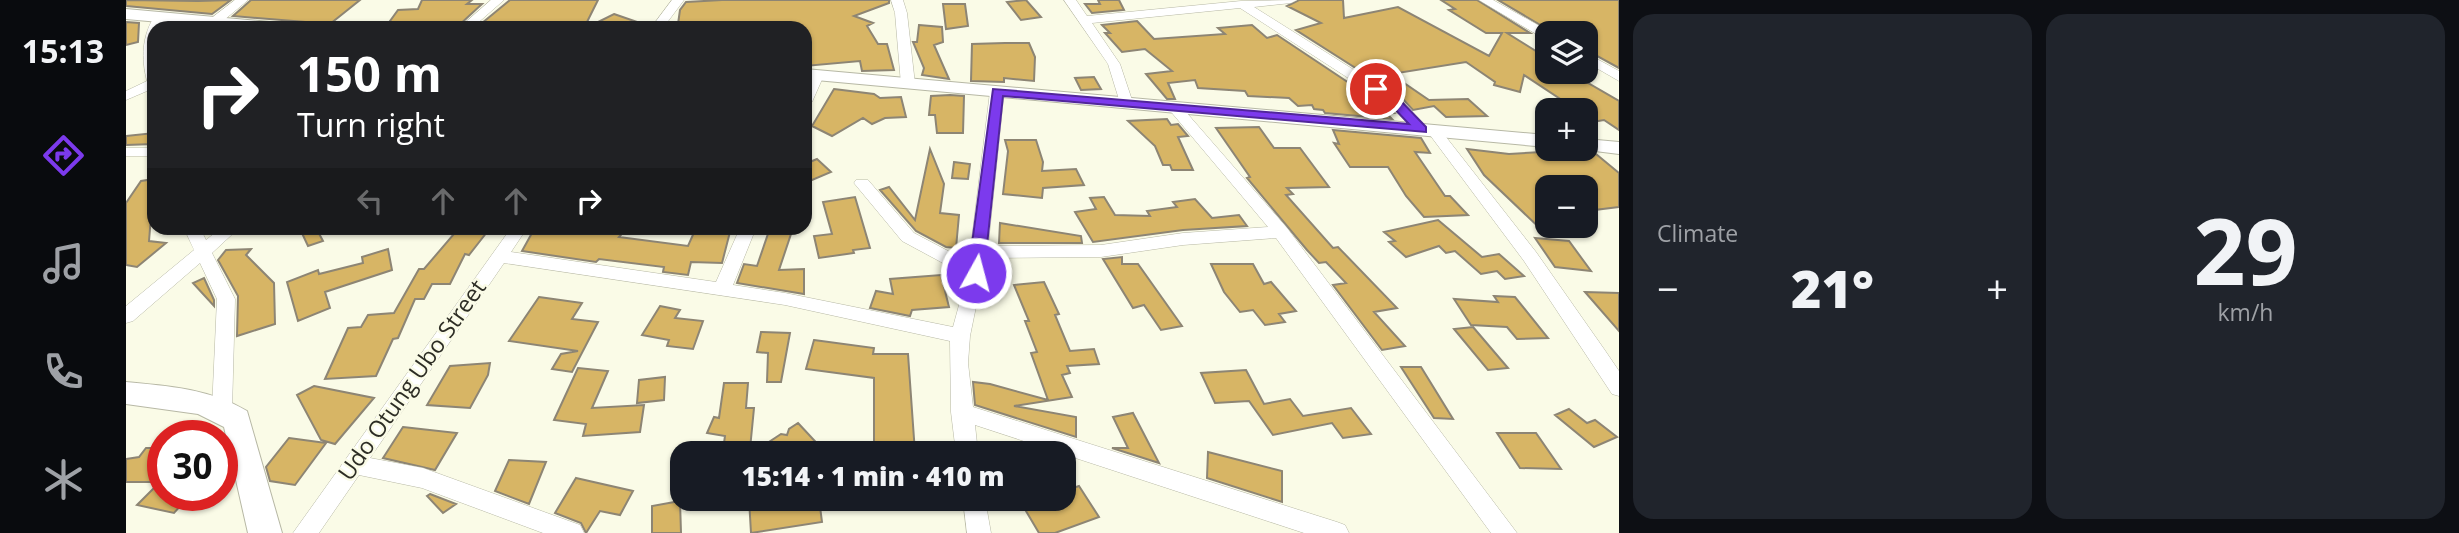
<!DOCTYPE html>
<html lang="en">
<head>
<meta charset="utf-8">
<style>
	:root { --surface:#171b24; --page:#20242c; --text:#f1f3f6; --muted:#9ea1a6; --accent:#7c3aed }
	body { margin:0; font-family:"Open Sans",sans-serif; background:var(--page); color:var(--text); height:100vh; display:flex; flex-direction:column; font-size:26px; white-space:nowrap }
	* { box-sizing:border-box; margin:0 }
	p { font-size:23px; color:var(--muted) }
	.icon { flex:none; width:38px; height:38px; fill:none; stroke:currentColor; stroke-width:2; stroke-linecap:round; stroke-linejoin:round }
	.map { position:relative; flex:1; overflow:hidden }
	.panel { display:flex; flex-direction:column; gap:14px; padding:14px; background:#0d0f14; width:840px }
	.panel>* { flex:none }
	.hud { position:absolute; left:21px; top:21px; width:665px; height:214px; border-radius:21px; box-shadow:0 2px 5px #0004; background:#202124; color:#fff; overflow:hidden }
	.fabs { position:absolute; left:1409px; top:21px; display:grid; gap:14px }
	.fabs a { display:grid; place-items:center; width:63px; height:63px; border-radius:14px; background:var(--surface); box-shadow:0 2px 5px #0004; font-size:35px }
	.speed { position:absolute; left:21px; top:420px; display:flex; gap:14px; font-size:35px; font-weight:700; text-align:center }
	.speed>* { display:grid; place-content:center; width:91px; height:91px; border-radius:50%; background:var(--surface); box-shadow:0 2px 5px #0004; line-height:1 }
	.speed .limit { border:10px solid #d22; background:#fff; color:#111 }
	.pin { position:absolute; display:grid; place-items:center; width:60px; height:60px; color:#fff; margin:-30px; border:4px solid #fff; border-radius:50%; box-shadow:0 2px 7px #0007 }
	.me { position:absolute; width:77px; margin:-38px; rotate:7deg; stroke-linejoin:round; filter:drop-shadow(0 0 5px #0008) }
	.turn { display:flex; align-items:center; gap:24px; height:147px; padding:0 35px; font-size:32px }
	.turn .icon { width:91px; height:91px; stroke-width:2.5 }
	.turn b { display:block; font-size:49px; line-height:60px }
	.lanes { display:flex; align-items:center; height:66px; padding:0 35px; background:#0003; justify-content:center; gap:35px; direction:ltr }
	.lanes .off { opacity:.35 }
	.big { font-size:52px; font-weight:800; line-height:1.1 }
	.panel .widget { flex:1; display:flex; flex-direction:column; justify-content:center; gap:10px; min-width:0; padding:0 24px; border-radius:21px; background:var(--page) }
	.panel .dial { align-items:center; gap:0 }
	.dial b { font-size:91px; line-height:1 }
	.heat { display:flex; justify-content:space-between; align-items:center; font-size:38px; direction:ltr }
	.panel .tiles { flex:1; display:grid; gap:14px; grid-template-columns:repeat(2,1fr) }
	.trip { position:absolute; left:544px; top:441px; width:406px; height:70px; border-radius:21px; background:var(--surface); box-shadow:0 2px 5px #0004; font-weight:800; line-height:70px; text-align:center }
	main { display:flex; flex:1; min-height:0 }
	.tabs { display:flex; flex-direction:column; width:126px; justify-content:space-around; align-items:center; background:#090b0e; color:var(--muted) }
	.tabs .icon { width:49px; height:49px }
	.tabs .current { color:var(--accent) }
	.tabs b { font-size:32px; color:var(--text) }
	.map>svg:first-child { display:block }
	.building { fill:#d7b565; stroke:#8d8574; stroke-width:2 }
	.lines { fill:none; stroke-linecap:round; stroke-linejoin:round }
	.street-casing { stroke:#b7b8a5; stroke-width:1 }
	.secondary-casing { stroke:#b7b8a5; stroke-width:2 }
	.street { fill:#fff; fill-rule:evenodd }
	.secondary { fill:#fff; fill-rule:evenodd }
	.route { fill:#7c3aed; stroke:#51269a; stroke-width:2 }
	.labels { text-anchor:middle; stroke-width:5; stroke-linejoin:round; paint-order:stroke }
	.street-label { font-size:23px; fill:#2d2d25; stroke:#fafbe7 }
</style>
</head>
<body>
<main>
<nav class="tabs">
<b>15:13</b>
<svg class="icon current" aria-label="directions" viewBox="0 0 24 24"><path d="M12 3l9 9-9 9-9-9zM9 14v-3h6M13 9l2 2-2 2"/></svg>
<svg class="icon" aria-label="music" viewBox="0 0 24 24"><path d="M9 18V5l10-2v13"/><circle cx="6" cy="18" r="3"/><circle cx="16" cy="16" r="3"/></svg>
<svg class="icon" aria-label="phone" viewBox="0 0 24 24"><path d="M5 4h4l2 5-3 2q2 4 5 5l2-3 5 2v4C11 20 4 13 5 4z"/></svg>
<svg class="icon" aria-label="climate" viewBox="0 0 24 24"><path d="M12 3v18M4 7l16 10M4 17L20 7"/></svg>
</nav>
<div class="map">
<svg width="1493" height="533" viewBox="0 0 1493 533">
	<rect width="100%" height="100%" fill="#fafbe7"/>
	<path class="building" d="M0 0 72 1 105 0 86 14 0 6Z
		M125 0H234L204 24 107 16Z
		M296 0H346L341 4H356L330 28H259L272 10 292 9Z
		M384 0H472L458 28H350Z
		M596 0H763V3L728 16 747 23 741 26 752 44H761L768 70 736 71 734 61 679 66V28H565L570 23 552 24 554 10 560 2Z
		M900 0 915 17 895 20 881 2Z
		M972 0H993L998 10 966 13 959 4H974Z
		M1173 0H1217L1218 18 1272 7 1363 56 1376 33H1360L1323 10 1329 9 1315 0H1351L1404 33H1381L1421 58V72H1443L1493 101V130L1478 120 1460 123V110H1451L1398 75 1394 92 1368 85 1369 82 1340 62 1265 74 1303 100 1342 99 1361 116 1320 117 1308 106 1287 110 1275 97 1170 30 1195 23 1161 6Z
		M1372 0H1493V68L1460 50V33H1428Z
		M817 4H839L842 26 820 29Z
		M488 14 523 26 522 28H460Z
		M1011 21 1028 39 1099 34 1092 28 1126 25 1141 38 1151 35 1268 113 1261 114 1266 119 1199 113 1197 110 1188 109 1186 105 1172 106 1163 98 1122 96 1119 91 1072 88 1069 80 1042 83 1049 99H1041L1020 74 1046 71 1019 49 996 52 979 33H984L976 25Z
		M0 22 13 23 12 42 0 45Z
		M793 25 816 27 817 42 808 45 823 79 796 75 798 68 787 42H791Z
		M879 43H903L909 57 908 81 878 78V82L845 81 846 44Z
		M968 77 975 89 955 90 949 78Z
		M708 89 748 94 754 98 775 97 780 117 759 118 746 124 737 118 706 136 686 126Z
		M824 95 838 96 837 133H811L809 115H803L805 96Z
		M1041 119 1045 125 1052 124 1062 136 1052 137 1067 170H1046L1044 165H1037L1029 146 1002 121Z
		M1133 127 1148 148H1174L1203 187 1161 188 1167 194 1160 195 1207 248 1212 247 1271 308 1248 312 1279 346 1256 350 1207 285 1220 283 1200 262 1193 263 1181 250 1121 178 1124 177 1090 128Z
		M1207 130 1295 138 1304 153 1289 152 1319 196H1324L1342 215 1298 217 1280 196 1262 167H1224L1208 143 1213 144Z
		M28 133V144L0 145V136Z
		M879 140H910L917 162 916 171 950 169 958 185 917 188 916 198 877 194 882 151Z
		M804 149 818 184 814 213 833 215 830 248 820 247 790 231 754 190 763 187 789 220Z
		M1341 149 1383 154 1433 151 1441 155 1470 154 1493 173V207L1460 211V183L1446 176 1421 177V235L1358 175Z
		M691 159 705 172 679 183V164Z
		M828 162 844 164 842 179 826 178Z
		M28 179 23 241 40 243 11 267 0 265V203L15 181Z
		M729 197 744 248 727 250 728 253 693 258 688 236 706 234 697 202Z
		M978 197 989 215 1024 216 1021 211 1051 207 1047 202 1069 199 1086 218 1113 215 1121 226 1057 230 967 242 949 212 970 209 964 198Z
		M1312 220 1356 257 1373 254 1398 276 1379 279 1371 271 1355 274 1329 251 1320 253 1313 246 1280 257 1263 242 1269 241 1258 232Z
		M874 223 955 236 956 243H873Z
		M184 228H190L197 241 182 246 175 231Z
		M333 228 361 232 343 255 339 254 324 284H306L298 299H289L272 338 267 339 250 376 199 379 222 328 235 327 242 315 268 313 293 269H298Z
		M434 228H501L493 237 562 246 570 228H605L596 263 565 262 562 275 537 272 538 267 473 259 470 262 396 251 406 233H434Z
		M644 228H667L653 270 678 269V294L611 283 618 264 631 266Z
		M1409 238 1443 241 1465 271 1429 267Z
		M125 249 120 255 148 283 149 324 111 336 112 296 92 260 100 250Z
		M262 249 266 270 199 292 204 308 172 321 161 282 192 270 193 274 237 263 236 257Z
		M996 257V264H1012L1056 326 1035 330 1018 305 1007 308 977 259Z
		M1085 264H1127L1138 284 1145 282 1170 311 1153 314 1159 322 1139 325 1127 310 1114 312 1098 292Z
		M815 275 823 307 786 310 784 316 744 308 750 291 767 294 764 279Z
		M78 278 88 300V306L67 283Z
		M918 282 933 314 929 315 944 351 968 349 973 364 941 366 944 373 936 375 946 397 888 406 950 417V437L849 405 847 382 864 384 922 400 905 353 911 352 899 321H903L888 285Z
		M1459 292 1493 293V331Z
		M1368 296 1389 297 1422 338 1391 339 1381 327 1345 325 1328 299 1372 302Z
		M413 297 456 303 446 319 472 322 446 372 426 369 435 354 452 351 383 341Z
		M534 306 554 310 549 318 577 321 567 349 541 346 543 340 516 335Z
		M1347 327 1382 368 1362 370 1328 329Z
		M635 332 664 333 655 382H641L642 353 631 352Z
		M688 340 748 348 747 354H782L789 453H748V378L680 369Z
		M364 363 362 375 344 408 301 405 324 366Z
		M1275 367H1295L1327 419 1308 418Z
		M452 368 482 371 466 408 518 405 514 432 457 436 460 424 428 420Z
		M1120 370 1138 404 1164 399 1177 416 1225 408 1245 434 1217 438 1206 423 1147 435 1123 401 1089 403 1075 373Z
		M539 377 538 400 511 403 513 380Z
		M598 383H622L620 408H628L624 449 597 450 599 436 581 433 588 417 593 418Z
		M188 386 248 398 209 444 195 440 171 395Z
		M1443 409 1461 423 1469 420 1491 437 1468 447 1429 415Z
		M1007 413 1033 463 986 448H1002L987 417Z
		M672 423 700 453H649L640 444 655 434 661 435 663 429Z
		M277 427 331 433 309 470 257 458Z
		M1371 433H1410L1435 469 1394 468Z
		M163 438 200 443 169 485 144 481 140 467Z
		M20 448H37V495H64L48 513 11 505 34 482H0V459L13 457Z
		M1082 452 1156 471V502L1081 478Z
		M383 460 420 462 403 504 369 491Z
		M450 478 507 491 494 515 474 511 460 533 455 523 429 513Z
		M953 486 973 517 929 533H913L897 506 916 499H938V491Z
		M304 494 330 504 317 513 301 496Z
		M623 499H693L696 522 625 533Z
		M554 501 555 533H526V506Z"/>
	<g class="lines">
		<g class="street-casing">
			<path id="street" d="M109 0H122L91 26H83V20Z
				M365 0H378L346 28H333Z
				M546 0H558L537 28H525Z
				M765 0H777L781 13 789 84 782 88 775 84 769 13Z
				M938 0H950L961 16 1115 1 1171 0 1165 3 1128 7 1274 99 1302 129 1295 133 1290 132 1264 105 1114 8 966 23 994 64 1007 103 1005 106H995L982 64Z
				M1353 0H1367L1426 33H1421V39L1417 38Z
				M29 15 39 17 34 28H28V88L0 100V91L21 81C15 58 16 36 29 15Z
				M1460 53 1493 71V81L1460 62Z
				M691 71 698 75 686 102 679 106V87L686 72Z
				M871 88 878 92 862 246 975 245 1057 233 1142 227 1041 107 1043 104H1053L1161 228 1391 533H1365L1150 238 1057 245 975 257 860 258 844 336 842 363 847 407 1211 522 1219 525 1223 533H1178L849 425 852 453H830L825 412 824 341 659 305 378 263 244 458 297 468 454 525 458 533H417L296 488 233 475 193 533H167L385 228H401L385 252 590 282 614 228H630L607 285 659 293 827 327 841 276 776 241 728 183 730 180H742L788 233 843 262 864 92Z
				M1308 127 1313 128 1410 252 1478 349 1493 371V396L1486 394 1398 261 1301 131Z
				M0 148H28V156H0Z
				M58 228H74L80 240 95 228H113L86 253 109 299 106 410 103 416 96 418 89 416 86 410 91 299 74 263 7 321 0 323V306L68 250Z
				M837 499H859L865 533H841Z"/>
		</g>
		<g class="secondary-casing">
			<path id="secondary" d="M0 9 155 23 163 28H100L0 19Z
				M679 69 1421 135V147L679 79Z
				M1460 139 1493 142V154L1453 149H1460Z
				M0 382C43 386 84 389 121 411L156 533H122L98 427 72 414 0 404Z"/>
		</g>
		<use href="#street" class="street"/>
		<use href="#secondary" class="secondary"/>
	</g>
	<path class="route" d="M1250 85 1274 100 1300 127V132L877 96 858 273 850 279 842 273 867 89 1283 124 1265 105 1246 91 1244 89Z"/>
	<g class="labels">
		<g class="street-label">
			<text transform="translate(286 380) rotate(-55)" y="8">Udo Otung Ubo Street</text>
		</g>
	</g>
</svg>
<div class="fabs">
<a><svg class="icon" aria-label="layers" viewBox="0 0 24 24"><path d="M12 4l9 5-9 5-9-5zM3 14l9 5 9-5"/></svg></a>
<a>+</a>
<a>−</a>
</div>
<div class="speed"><div class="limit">30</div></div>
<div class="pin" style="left:1250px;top:89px;background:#d93025"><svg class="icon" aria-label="arrive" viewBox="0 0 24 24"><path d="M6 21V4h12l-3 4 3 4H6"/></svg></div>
<svg class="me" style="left:850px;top:273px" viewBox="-20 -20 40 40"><circle r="17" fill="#7c3aed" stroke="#fff" stroke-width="3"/><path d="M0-11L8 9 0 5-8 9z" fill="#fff"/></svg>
<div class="trip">15:14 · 1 min · 410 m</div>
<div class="hud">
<div class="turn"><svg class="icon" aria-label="right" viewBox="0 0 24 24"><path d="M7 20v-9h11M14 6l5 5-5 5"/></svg><div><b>150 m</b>Turn right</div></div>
<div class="lanes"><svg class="icon off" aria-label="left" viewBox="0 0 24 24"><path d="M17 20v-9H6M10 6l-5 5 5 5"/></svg><svg class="icon off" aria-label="ahead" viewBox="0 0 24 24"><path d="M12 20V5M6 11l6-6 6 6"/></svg><svg class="icon off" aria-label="ahead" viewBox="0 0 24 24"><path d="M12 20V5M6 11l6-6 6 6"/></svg><svg class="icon" aria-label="right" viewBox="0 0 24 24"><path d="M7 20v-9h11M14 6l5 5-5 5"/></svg></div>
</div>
</div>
<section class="panel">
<div class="tiles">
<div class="widget"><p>Climate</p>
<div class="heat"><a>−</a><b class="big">21°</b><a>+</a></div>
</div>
<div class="widget dial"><b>29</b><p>km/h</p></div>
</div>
</section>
</main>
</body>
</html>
